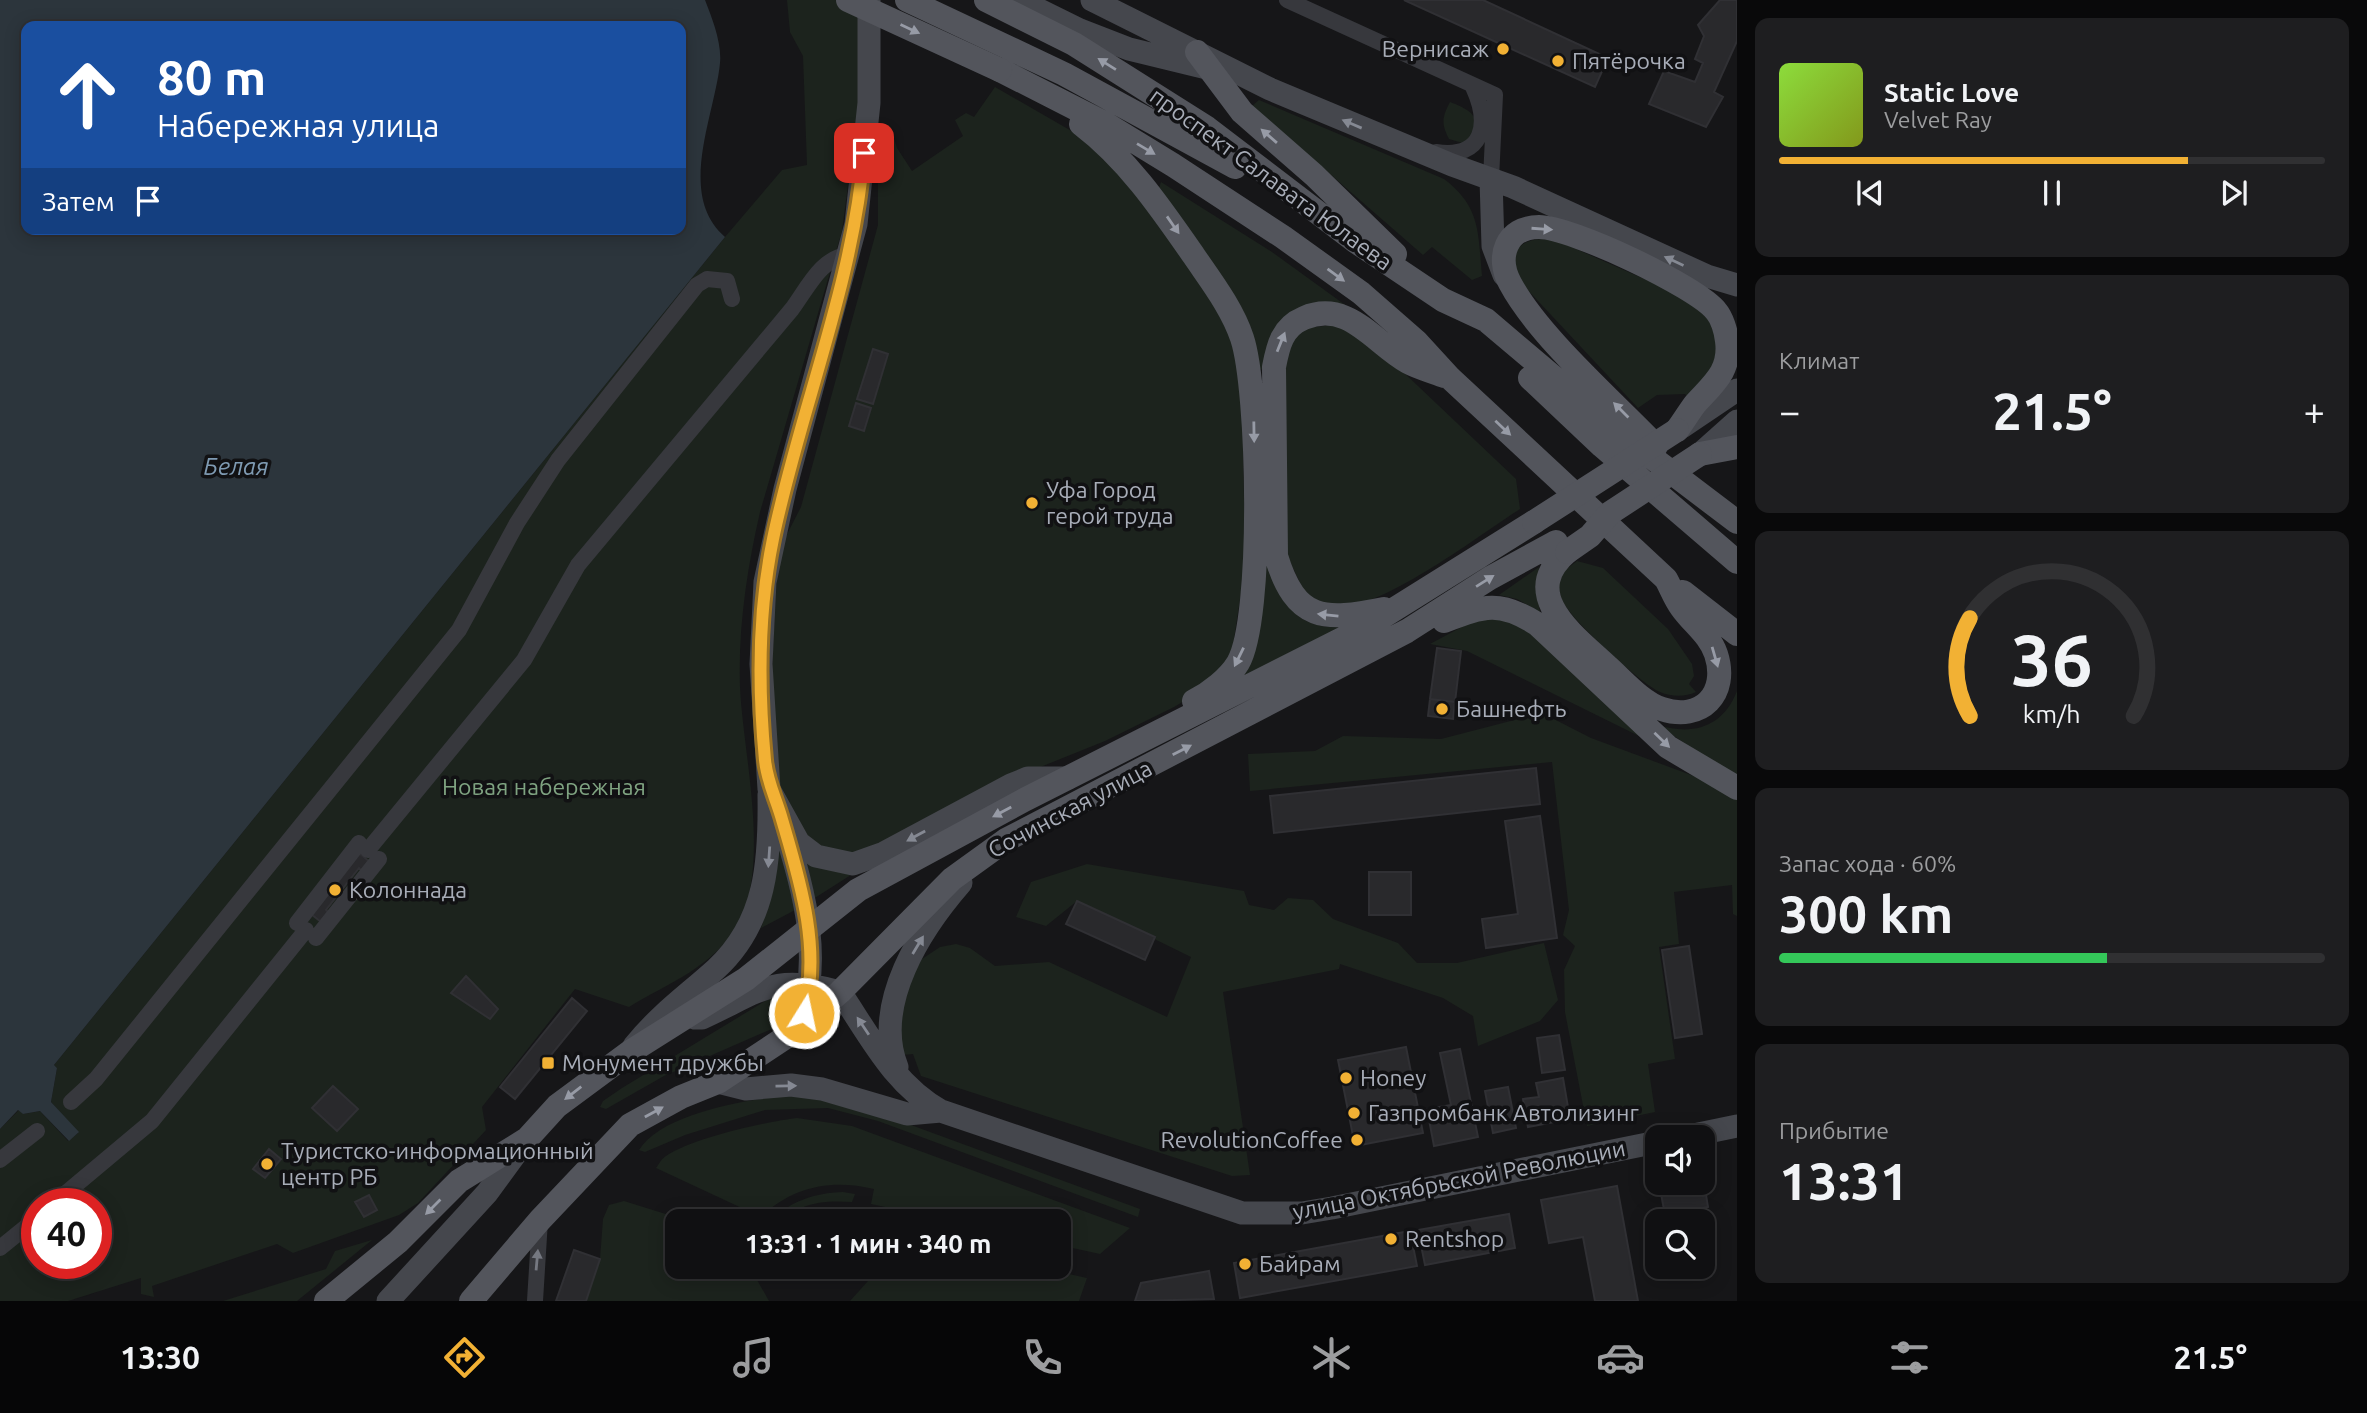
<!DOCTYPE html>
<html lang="ru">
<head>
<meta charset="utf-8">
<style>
	:root { --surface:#101012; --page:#1e1e20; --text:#f1f3f6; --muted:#9c9d9f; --line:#303032; --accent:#f2b134 }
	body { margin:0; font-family:Ubuntu,sans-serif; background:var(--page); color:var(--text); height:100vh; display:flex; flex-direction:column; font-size:26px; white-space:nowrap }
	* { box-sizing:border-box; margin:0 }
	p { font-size:23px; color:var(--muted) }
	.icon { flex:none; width:38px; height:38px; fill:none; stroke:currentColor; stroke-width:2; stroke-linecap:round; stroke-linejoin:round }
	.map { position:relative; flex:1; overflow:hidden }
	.sheet { display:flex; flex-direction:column; gap:18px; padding:18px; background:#09090a; width:630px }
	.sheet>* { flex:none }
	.banner { position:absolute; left:21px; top:21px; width:665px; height:214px; border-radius:14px; box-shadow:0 4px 18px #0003,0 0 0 2px var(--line); background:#1a4fa0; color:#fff; overflow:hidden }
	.buttons { position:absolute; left:1645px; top:1125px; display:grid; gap:14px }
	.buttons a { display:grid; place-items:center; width:70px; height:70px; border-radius:14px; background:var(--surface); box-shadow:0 4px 18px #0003,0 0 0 2px var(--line); font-size:35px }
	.speed { position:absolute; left:21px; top:1188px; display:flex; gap:14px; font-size:35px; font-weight:700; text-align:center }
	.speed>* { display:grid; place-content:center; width:91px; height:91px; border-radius:50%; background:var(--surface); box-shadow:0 4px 18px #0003,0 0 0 2px var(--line); line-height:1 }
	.speed .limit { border:10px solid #d22; background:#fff; color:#111 }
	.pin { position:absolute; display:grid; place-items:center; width:60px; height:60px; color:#fff; margin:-30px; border-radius:14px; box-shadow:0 4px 10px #0006 }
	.me { position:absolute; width:77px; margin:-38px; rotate:10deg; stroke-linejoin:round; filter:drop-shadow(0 0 5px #0008) }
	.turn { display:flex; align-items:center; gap:24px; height:147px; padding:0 21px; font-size:32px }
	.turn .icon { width:91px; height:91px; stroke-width:2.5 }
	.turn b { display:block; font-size:49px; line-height:60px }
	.then { display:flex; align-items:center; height:66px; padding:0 21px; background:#0003; gap:14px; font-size:26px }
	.big { font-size:52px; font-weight:700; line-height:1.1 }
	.sheet .widget { flex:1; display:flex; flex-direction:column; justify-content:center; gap:10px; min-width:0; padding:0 24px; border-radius:14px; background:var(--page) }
	.sheet .dial { align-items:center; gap:0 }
	.dial svg { height:182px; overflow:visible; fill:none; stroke:var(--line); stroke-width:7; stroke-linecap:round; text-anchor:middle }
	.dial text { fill:var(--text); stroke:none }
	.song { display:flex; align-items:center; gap:21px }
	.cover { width:84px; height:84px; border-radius:10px; background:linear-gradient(135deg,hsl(90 70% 55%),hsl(70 70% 35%)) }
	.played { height:7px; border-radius:4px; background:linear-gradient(90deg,var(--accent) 75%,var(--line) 75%) }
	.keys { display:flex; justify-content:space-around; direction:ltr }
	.heat { display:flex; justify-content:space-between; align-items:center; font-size:38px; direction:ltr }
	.charge { height:10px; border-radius:5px; background:linear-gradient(90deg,#34c759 60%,var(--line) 0) }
	.trip { position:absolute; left:665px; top:1209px; width:406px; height:70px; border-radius:14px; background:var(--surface); box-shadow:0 4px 18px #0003,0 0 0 2px var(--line); font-weight:700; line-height:70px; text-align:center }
	.dock { display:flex; height:112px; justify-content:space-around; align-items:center; background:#060607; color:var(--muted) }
	.dock .icon { width:49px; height:49px }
	.dock .selected { color:var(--accent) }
	.dock b { font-size:32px; color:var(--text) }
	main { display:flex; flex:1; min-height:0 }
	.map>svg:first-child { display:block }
	.green { fill:#1c231d; fill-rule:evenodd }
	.water { fill:#2c353c; fill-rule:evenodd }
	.building { fill:#29292c; stroke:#303034; stroke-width:2 }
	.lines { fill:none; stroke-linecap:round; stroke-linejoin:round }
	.street { stroke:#37383d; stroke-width:16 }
	.secondary { stroke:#45474d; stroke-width:23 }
	.primary { stroke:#53555c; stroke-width:24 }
	.primary-bridge { stroke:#53555c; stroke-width:24 }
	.oneway { fill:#979ba6 }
	.oneway2 { fill:#858993 }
	.oneway3 { fill:#757881 }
	.route-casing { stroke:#9d7322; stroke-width:18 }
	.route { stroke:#f2b134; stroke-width:12 }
	.poi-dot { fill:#f2b134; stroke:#111113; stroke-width:2.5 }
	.labels { text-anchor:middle; stroke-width:7; stroke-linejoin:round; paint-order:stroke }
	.poi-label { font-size:23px; fill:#a8adb8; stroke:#111113; text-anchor:start }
	.street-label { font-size:23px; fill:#a8adb8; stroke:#111113 }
	.park-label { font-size:23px; fill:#7fa381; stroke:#111113 }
	.water-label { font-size:24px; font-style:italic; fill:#7f9bb3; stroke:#111113 }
</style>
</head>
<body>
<main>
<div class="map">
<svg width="1737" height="1301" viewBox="0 0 1737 1301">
	<rect width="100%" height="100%" fill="#161618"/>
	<path class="green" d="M787 0H859L858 108 842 231 760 512C747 569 738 628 740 687 743 754 771 864 738 924 714 967 668 983 629 1007L575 989 482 1107 486 1130 418 1203 399 1215 293 1253 277 1244 152 1286 154 1297 141 1294V1278L68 1301H0V1129L19 1110 23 1114 40 1111 68 1141 78 1133 51 1102 57 1068 54 1065 725 237 782 170 807 165 803 56 790 32ZM37 1204H96V1264H37Z
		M995 87 1094 144 1126 173 1219 307 1242 369 1245 566 1231 659 1199 692 1174 707 1105 741 1023 774 875 851 841 854 807 840 782 794 775 762 770 706 777 574 783 542 801 507 878 225V129L890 126 897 148 912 171 963 136 955 120 966 113 974 117Z
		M1259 100 1444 179C1481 207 1478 233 1482 276L1472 280 1432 247 1423 255 1252 106Z
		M1450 102C1476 112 1483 119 1466 144L1449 139C1441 124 1442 117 1450 102Z
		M1161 182 1272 252 1348 307C1328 302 1314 302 1294 310L1264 370 1259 369 1159 188Z
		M1542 239 1560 242 1674 292 1708 318 1718 343 1714 370 1688 397 1685 394 1657 395 1638 408 1524 286 1517 276 1514 254C1522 242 1529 240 1542 239Z
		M1343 324 1399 368 1516 479 1520 509C1481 534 1380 611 1336 607 1326 606 1315 599 1306 596L1287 555 1285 367 1292 336 1304 328Z
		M1264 550C1277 594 1290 631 1345 627L1231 685Z
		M1577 561 1603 568 1668 629 1692 664 1694 676 1689 684 1696 692C1685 697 1672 697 1660 692 1640 683 1570 619 1562 600 1558 591 1558 583 1560 574Z
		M1539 567 1536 590 1540 612 1517 599 1499 595Z
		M1500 618 1533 632 1647 740 1467 651 1430 644 1471 622Z
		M1737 691V779L1658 725C1693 736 1723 727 1737 691Z
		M1542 713 1591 738 1737 792V916L1733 914 1732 885 1674 892 1679 944 1659 947 1675 1059 1648 1064 1655 1112 1587 1126 1565 1012 1564 970 1575 946 1563 935 1569 910 1552 762 1250 791 1248 754 1315 751 1343 736 1441 739Z
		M777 833 797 909 761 928 772 892Z
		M797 853 854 873 810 901Z
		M1087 864 1244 891 1249 905 1274 910 1288 898 1313 900 1333 919 1398 943 1417 963H1457L1544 943 1558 1000 1540 1021 1478 1046 1473 1016 1443 998 1340 964 1339 969 1223 992 1250 1175 1232 1176 921 1076 913 1054 902 1055 897 1029 911 977 922 959 940 947 956 944 970 948 995 966 1049 962 1167 1017 1191 957 1077 901 1046 926 1016 917 1031 882Z
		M775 995 791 998 795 1010 790 1021 664 1076 606 1109 600 1107 603 1101 622 1088Z
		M795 1095 828 1098 881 1114 1140 1209 1138 1217 878 1121 828 1108 765 1110 685 1135 645 1152 639 1150C662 1112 754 1098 795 1095Z
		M797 1118 852 1126 1130 1228 1100 1254 1059 1245V1222L951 1221 871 1204 874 1189C832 1179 793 1186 761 1217L656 1168C659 1164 662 1158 666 1156 693 1138 764 1122 797 1118Z
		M843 1192 855 1194 852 1202C834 1201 818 1201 801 1208 788 1213 784 1222 770 1221 791 1201 814 1193 843 1192Z
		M624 1201 688 1221 677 1222V1267H754L756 1278 769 1301H586L600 1259 603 1219 609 1205Z
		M372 1240 297 1301H223L326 1269 335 1251Z
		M873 1267H1037L1087 1278 1079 1301H850L868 1281Z"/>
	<path class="water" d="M0 0H705C712 18 722 43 720 63 715 115 676 195 725 237L54 1065 57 1068 51 1102 79 1132 69 1141 40 1111 23 1114 18 1110 0 1129ZM26 26H681V229H26Z"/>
	<path class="building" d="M1404 0H1483L1608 58 1595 87Z
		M1720 0H1737V41L1714 92 1723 97 1706 127 1649 104 1664 71 1695 82 1703 63 1695 59 1704 36 1698 25Z
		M873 349 888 354 873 404 857 399Z
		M856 403 871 408 864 431 849 426Z
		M1437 648 1461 651 1455 702 1430 699Z
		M1430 699 1455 702 1453 719 1428 716Z
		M1536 768 1540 804 1274 833 1270 796Z
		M1540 816 1557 938 1486 948 1482 919 1518 914 1505 821Z
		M359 853 370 862 362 871 359 868 326 910 329 913 321 922 311 914Z
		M1369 872H1411V915H1369Z
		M1077 901 1155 937 1145 960 1066 924Z
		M1689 946 1702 1034 1675 1038 1662 950Z
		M466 976 498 1009 490 1019 451 993Z
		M572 998 587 1011 515 1099 500 1087Z
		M1559 1035 1565 1070 1542 1073 1537 1038Z
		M1406 1047 1423 1133 1355 1146 1338 1060Z
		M1460 1049 1478 1137 1434 1146 1427 1109 1451 1105 1440 1053Z
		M1563 1078 1570 1119 1528 1127 1523 1099 1539 1097 1536 1083Z
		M333 1086 358 1109 337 1131 312 1108Z
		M1508 1087 1516 1128 1493 1133 1485 1091Z
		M269 1149 281 1159 265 1178 253 1169Z
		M1703 1177 1708 1207 1665 1215 1659 1183H1703Z
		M1617 1186 1638 1301H1595L1583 1237 1549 1243 1541 1200Z
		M369 1195 377 1210 364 1217 355 1202Z
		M1509 1214 1515 1248 1425 1265 1418 1230Z
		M1410 1231 1417 1266 1240 1298 1234 1263Z
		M574 1250 600 1259 586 1301H556Z
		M1209 1271 1214 1299 1135 1301 1141 1283Z"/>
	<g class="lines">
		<path class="street" d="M1287 0 1495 95 1491 179
			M1436 152C1484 159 1490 124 1473 87
			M368 850 524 660 578 565 792 309C807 289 822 256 849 255
			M297 923 359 843
			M316 938 379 859
			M71 1102 96 1079 459 630 517 523 558 460 697 285 707 279 727 281 732 299
			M0 1160 37 1131
			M53 1204 152 1121 306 930
			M0 1248 37 1218
			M535 1301 540 1220"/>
		<path class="secondary" d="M869 0V103L856 224 785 489 765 582 761 664 769 789 799 843 816 856 853 864 884 853 1011 785 1028 778H1068
			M1019 0 1080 30 1129 49 1207 68
			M1092 0 1270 89 1452 165 1513 187 1707 276 1737 285
			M1491 179 1493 246 1504 275
			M1682 427 1737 390
			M1700 454 1737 421
			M785 829C804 893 826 967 795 1031
			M695 1018H702C761 991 773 973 840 992 870 1036 893 1084 941 1111L1242 1213H1302L1332 1208 1657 1142
			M634 1046C662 1012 685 997 716 969 767 922 770 860 769 795
			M897 1067C872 1004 921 929 961 883
			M718 1082 746 1089 791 1085 822 1089 907 1114 941 1111
			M1679 1138 1737 1126
			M388 1301 487 1193 525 1141"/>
		<path class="primary" d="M907 0 1064 74 1235 167
			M986 0 1074 44 1207 128 1355 241 1443 300 1486 320 1617 431 1737 522
			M1197 52 1242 112 1314 175 1395 254
			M1000 70 1106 124 1173 165 1283 237 1361 293 1417 342 1450 378 1666 579C1671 588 1675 599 1681 607 1693 624 1709 634 1716 654 1729 694 1701 722 1662 709 1641 702 1623 680 1607 666 1575 636 1517 595 1567 552
			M1081 124C1128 160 1160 207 1194 256 1211 281 1232 308 1242 338 1259 389 1264 619 1238 663 1229 678 1210 693 1194 701
			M1530 378 1602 446 1737 562
			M1656 446C1613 401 1538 336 1510 283 1496 257 1506 227 1539 227 1571 227 1696 286 1716 311 1722 318 1726 331 1727 341 1731 371 1713 384 1695 404 1689 412 1683 422 1677 430
			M1700 454 1737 447
			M1683 592 1737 634
			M1384 609C1324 621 1296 622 1276 556L1274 367C1278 346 1282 327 1304 318 1348 299 1374 343 1408 362 1419 368 1432 371 1444 376
			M1444 621C1484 606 1499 600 1537 624L1668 747 1737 788
			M326 1301 398 1242 459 1181 527 1139 557 1106 630 1052 746 979 858 890 1026 799 1366 627 1534 522
			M471 1301 540 1220 630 1125 681 1097 718 1082 795 1031 840 992 952 879 1006 840 1407 631 1490 578 1556 542"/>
		<path class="primary-bridge" d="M848 0 1000 70
			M1534 522 1677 430
			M1567 552 1590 536 1610 513 1700 454"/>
	</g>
	<defs><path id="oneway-solid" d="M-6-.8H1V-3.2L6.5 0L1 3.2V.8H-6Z" transform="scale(1.75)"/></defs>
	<g class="oneway">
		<use href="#oneway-solid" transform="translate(910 29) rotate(25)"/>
		<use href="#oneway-solid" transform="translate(1107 64) rotate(-148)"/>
		<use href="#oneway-solid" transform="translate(1269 136) rotate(-139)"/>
		<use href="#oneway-solid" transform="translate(1146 149) rotate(31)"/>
		<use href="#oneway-solid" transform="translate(1173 225) rotate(55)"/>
		<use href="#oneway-solid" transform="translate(1542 229) rotate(4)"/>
		<use href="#oneway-solid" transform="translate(1336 275) rotate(36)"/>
		<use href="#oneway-solid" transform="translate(1281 342) rotate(-68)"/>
		<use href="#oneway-solid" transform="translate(1621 410) rotate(-135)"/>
		<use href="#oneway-solid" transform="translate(1503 428) rotate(43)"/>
		<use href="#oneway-solid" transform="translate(1254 432) rotate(89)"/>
		<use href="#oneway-solid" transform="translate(1485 581) rotate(-32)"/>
		<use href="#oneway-solid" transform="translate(1328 615) rotate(-174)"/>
		<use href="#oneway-solid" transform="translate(1239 657) rotate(116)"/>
		<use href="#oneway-solid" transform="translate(1715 657) rotate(74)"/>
		<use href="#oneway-solid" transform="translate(1662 740) rotate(44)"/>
		<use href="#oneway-solid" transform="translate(1182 750) rotate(-27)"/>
		<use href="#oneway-solid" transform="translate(1002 812) rotate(152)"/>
		<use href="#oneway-solid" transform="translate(573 1093) rotate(142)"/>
		<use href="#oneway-solid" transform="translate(654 1112) rotate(-29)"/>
		<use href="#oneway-solid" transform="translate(433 1207) rotate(135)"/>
	</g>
	<g class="oneway2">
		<use href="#oneway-solid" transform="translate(1352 124) rotate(-157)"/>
		<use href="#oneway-solid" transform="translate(1674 261) rotate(-155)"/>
		<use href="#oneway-solid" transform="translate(916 836) rotate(151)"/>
		<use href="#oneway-solid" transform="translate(769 857) rotate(94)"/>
		<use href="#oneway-solid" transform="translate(918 945) rotate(-59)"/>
		<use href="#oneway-solid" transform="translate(863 1026) rotate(-124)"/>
		<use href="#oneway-solid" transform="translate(786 1086) rotate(-1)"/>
	</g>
	<use class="oneway3" href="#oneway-solid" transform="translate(537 1260) rotate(-85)"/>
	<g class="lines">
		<g class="route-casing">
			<path id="route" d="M804 1013C822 948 799 878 781 816 775 796 767 781 765 760 758 687 758 611 773 539 800 409 853 286 864 153"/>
		</g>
		<use href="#route" class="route"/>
	</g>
	<g class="poi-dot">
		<circle cx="1503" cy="49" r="7"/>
		<circle cx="1558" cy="61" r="7"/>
		<circle cx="1032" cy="503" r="7"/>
		<circle cx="1442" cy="709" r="7"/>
		<circle cx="335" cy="890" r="7"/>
		<rect x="541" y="1056" width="14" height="14" rx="3.5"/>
		<circle cx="1346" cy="1078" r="7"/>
		<circle cx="1354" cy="1113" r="7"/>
		<circle cx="1357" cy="1140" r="7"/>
		<circle cx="267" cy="1164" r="7"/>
		<circle cx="1391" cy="1239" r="7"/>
		<circle cx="1245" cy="1264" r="7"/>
	</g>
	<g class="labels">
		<g class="poi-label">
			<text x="1489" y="57" text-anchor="end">Вернисаж</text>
			<text x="1572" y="69">Пятёрочка</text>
			<text x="1046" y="498">Уфа Город<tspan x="1046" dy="26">герой труда</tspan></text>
			<text x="1456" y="717">Башнефть</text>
			<text x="349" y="898">Колоннада</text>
			<text x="562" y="1071">Монумент дружбы</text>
			<text x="1360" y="1086">Honey</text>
			<text x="1368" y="1121">Газпромбанк Автолизинг</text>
			<text x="1343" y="1148" text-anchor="end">RevolutionCoffee</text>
			<text x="281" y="1159">Туристско-информационный<tspan x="281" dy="26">центр РБ</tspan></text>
			<text x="1405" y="1247">Rentshop</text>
			<text x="1259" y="1272">Байрам</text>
		</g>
		<g class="street-label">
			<text transform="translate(1271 179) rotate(36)" y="8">проспект Салавата Юлаева</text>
			<text transform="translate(1070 809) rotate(-28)" y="8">Сочинская улица</text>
			<text transform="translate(1459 1180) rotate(-11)" y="8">улица Октябрьской Революции</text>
		</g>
		<g class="park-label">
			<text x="544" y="795">Новая набережная</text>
		</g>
		<g class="water-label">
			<text x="236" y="475">Белая</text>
		</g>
	</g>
</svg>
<div class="buttons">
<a><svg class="icon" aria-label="sound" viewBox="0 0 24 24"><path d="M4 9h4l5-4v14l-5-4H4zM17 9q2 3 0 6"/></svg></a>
<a><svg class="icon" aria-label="search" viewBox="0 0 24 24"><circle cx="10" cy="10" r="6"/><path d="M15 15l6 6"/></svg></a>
</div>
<div class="speed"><div class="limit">40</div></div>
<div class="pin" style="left:864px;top:153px;background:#d93025"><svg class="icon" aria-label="arrive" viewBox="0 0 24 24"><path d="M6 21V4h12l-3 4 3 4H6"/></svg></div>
<svg class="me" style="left:804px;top:1013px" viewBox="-20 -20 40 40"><circle r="17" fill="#f2b134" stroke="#fff" stroke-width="3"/><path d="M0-11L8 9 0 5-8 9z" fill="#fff"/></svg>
<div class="trip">13:31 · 1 мин · 340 m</div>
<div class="banner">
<div class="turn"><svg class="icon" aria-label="ahead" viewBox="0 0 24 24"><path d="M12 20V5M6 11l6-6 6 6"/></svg><div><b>80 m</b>Набережная улица</div></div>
<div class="then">Затем<svg class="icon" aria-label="arrive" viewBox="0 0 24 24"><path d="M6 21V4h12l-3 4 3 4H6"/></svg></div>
</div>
</div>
<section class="sheet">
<div class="widget">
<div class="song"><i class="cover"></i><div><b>Static Love</b><p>Velvet Ray</p></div></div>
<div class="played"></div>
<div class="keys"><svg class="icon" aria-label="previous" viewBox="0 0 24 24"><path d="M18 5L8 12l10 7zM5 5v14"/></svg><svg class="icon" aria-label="pause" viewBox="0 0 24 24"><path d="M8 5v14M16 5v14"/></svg><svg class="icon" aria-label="next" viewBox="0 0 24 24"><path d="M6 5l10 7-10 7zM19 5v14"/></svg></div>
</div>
<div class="widget"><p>Климат</p>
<div class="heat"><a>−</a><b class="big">21.5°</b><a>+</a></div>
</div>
<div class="widget dial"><svg viewBox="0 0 100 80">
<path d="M14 69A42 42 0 1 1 86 69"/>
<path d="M14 69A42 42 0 0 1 14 26" stroke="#f2b134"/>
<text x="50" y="56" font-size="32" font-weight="700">36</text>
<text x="50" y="72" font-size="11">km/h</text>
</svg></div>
<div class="widget"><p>Запас хода · 60%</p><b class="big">300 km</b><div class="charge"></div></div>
<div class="widget"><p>Прибытие</p><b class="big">13:31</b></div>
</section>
</main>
<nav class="dock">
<b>13:30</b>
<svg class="icon selected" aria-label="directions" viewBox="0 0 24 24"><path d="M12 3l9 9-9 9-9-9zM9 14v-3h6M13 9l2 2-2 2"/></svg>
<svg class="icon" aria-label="music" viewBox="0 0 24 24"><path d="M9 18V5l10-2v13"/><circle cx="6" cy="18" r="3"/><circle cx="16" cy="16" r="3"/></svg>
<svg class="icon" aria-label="phone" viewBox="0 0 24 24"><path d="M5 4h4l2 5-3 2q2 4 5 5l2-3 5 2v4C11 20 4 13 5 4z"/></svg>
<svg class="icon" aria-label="climate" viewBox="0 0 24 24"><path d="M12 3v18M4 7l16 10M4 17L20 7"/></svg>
<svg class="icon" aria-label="car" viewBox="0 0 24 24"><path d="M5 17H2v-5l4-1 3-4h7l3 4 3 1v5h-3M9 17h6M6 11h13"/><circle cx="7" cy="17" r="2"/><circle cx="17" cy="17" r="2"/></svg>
<svg class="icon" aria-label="filters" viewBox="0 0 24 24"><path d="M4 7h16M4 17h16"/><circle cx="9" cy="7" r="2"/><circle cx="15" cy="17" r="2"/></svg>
<b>21.5°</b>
</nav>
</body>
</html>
